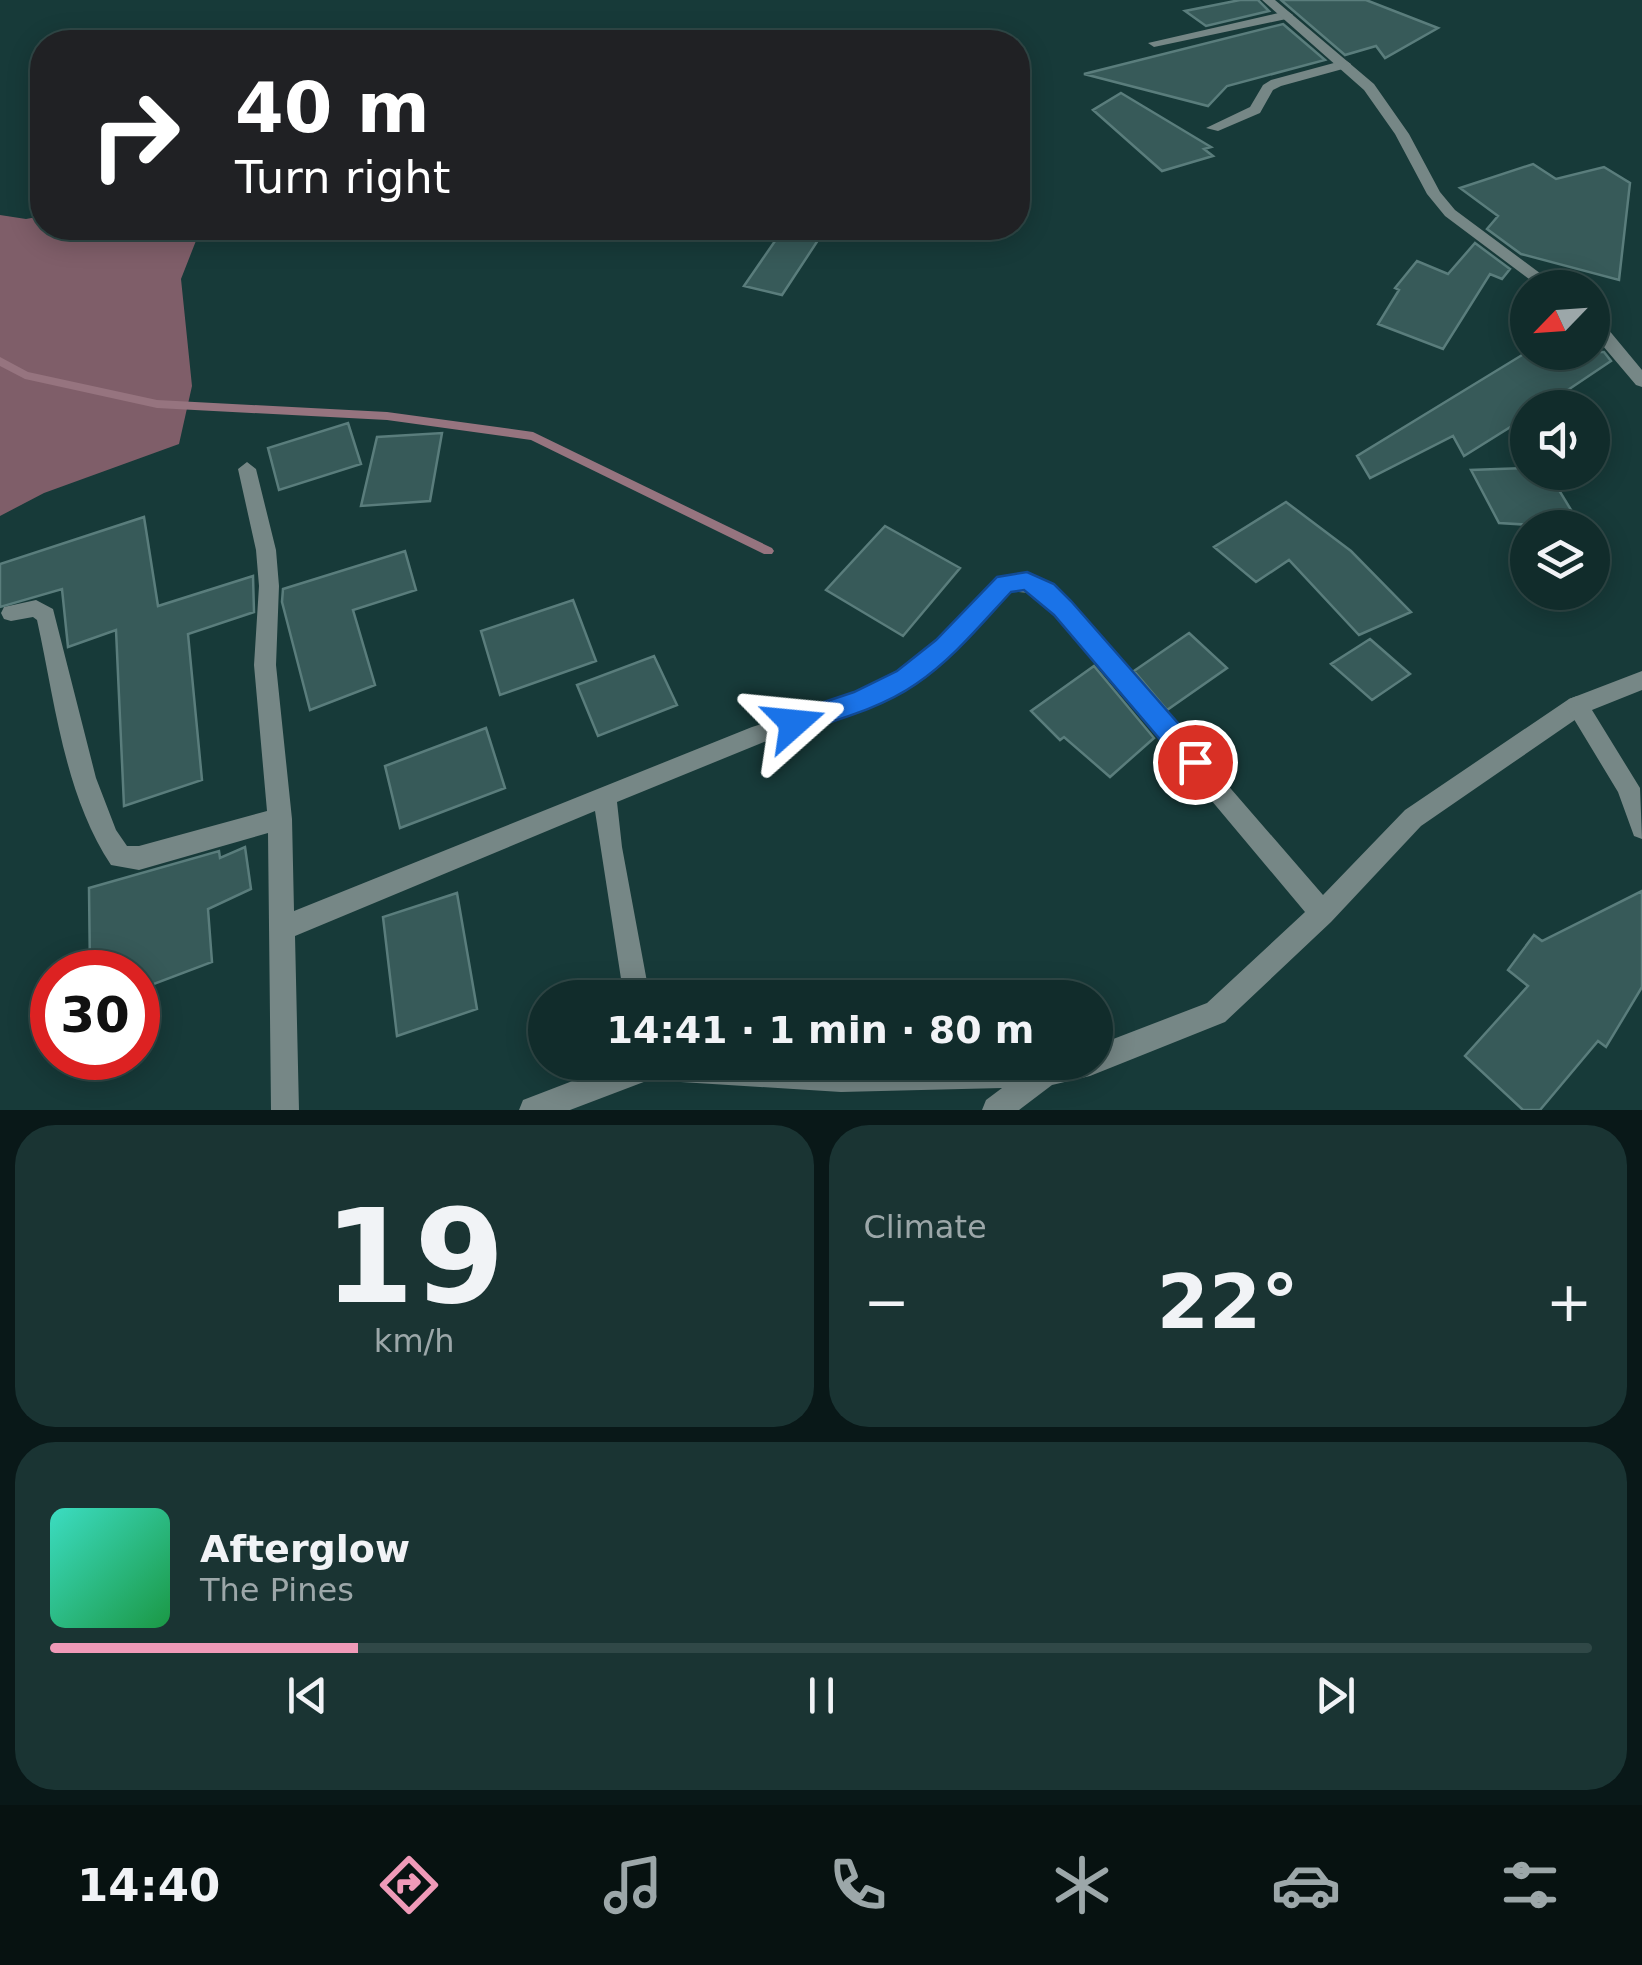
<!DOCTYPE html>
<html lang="en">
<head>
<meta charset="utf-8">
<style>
	:root { --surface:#112c2b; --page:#1a3433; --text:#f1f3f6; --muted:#9ca7a9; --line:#304847; --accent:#ef9ab8 }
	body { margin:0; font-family:"DejaVu Sans",sans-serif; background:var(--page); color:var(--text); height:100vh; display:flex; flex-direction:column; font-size:38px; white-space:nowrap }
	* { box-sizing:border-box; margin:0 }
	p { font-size:32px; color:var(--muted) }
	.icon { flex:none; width:55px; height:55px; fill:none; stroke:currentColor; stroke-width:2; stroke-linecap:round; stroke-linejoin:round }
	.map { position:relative; height:1110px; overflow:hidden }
	.drawer { display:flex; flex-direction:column; gap:15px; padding:15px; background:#091818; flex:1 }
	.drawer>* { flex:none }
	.top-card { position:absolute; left:30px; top:30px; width:1000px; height:210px; border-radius:40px; box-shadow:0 5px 25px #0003,0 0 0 2px var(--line); background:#202124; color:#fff; overflow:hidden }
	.needle { width:65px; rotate:245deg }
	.buttons { position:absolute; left:1510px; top:270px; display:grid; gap:20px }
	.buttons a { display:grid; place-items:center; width:100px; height:100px; border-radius:50%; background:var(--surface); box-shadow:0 5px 25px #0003,0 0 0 2px var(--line); font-size:50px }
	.speed { position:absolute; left:30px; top:950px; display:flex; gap:20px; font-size:50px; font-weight:700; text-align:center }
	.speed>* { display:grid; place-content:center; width:130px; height:130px; border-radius:50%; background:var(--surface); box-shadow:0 5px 25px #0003,0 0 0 2px var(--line); line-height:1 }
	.speed .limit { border:15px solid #d22; background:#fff; color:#111 }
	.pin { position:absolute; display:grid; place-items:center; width:85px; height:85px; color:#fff; margin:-42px; border:5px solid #fff; border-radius:50%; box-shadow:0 2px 10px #0007 }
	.me { position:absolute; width:110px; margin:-55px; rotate:72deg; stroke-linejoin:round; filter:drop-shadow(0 0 8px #0008) }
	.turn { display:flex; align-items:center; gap:35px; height:210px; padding:0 40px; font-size:45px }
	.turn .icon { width:130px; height:130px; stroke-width:2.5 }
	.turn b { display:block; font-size:70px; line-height:85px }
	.big { font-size:75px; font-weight:700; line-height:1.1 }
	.drawer .tile { flex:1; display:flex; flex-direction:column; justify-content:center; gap:15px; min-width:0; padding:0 35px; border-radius:40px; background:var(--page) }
	.drawer .dial { align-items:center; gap:0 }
	.dial b { font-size:130px; line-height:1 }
	.song { display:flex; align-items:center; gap:30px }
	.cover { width:120px; height:120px; border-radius:15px; background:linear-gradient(135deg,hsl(170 70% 55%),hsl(140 70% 35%)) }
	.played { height:10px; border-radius:5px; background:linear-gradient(90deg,var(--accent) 20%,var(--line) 20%) }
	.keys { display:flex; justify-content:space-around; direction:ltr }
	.heat { display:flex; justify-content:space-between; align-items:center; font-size:55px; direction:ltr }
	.drawer .tiles { flex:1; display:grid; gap:15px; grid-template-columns:1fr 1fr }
	.tile:last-child { grid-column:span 2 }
	.trip { position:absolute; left:528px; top:980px; width:585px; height:100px; border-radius:50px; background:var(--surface); box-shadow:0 5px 25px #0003,0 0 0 2px var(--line); font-weight:700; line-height:100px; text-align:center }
	.dock { display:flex; height:160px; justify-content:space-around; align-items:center; background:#071211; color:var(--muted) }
	.dock .icon { width:70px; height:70px }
	.dock .on { color:var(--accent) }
	.dock b { font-size:45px; color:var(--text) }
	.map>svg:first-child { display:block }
	.forest { fill:#7f5e69 }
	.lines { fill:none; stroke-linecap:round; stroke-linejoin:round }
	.stream { fill:#96747f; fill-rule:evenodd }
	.building { fill:#375a59; stroke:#5a7d7c; stroke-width:2.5 }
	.minor { fill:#768786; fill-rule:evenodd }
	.tertiary { fill:#768786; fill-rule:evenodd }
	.route { fill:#1a73e8; stroke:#114b97; stroke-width:2.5 }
</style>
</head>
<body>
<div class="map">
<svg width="1642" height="1110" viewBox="0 0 1642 1110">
	<rect width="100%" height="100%" fill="#173a39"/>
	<path class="forest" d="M0 215 26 219 42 216V228H201L181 279 192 386 179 444 44 493 0 516Z"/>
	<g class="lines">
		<path class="stream" d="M0 357 28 372 157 400 387 412 533 432 772 548 774 551 772 554H764L531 440 387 420 157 408 25 379 0 366Z"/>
	</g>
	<path class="building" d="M1240 0H1258L1269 11 1206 26 1185 11Z
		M1281 0H1366L1438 28 1385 58 1376 46 1345 55Z
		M1283 24 1325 60 1227 86 1208 106 1084 74Z
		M1121 93 1211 147 1204 149 1213 156 1162 171 1093 110Z
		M1533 164 1556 179 1604 167 1630 183 1619 280 1521 254 1487 229 1498 216 1460 188Z
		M784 228H826L782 295 744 286Z
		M1475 243 1510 269 1502 279 1490 274 1443 349 1378 324 1399 290 1395 288 1417 261 1448 274Z
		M1527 352H1604L1611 361 1541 408H1528V416L1464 456 1453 436 1370 478 1357 456Z
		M348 423 361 464 279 490 268 448Z
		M442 433 430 501 361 506 377 437Z
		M1528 468V472H1548L1582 528 1499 523 1471 470Z
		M1286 502 1351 551 1411 612 1359 635 1289 560 1256 582 1214 547Z
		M144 517 158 606 253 576 254 612 188 634 202 780 124 806 116 630 68 647 62 589 0 607V564Z
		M885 526 960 568 903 636 826 590Z
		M405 551 416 590 353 610 375 685 310 710 282 602 283 589Z
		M573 600 596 661 500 695 481 631Z
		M1189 633 1227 668 1167 710 1134 671Z
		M1370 639 1410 674 1372 700 1331 664Z
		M654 656 677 705 598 736 577 685Z
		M1094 666 1154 738 1110 777 1064 737 1060 740 1031 711Z
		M486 728 505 788 400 828 385 766Z
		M245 847 251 889 208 909 212 962 138 990V972H90L89 888 219 851 220 858Z
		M1642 891V987L1606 1047 1598 1041 1540 1110H1523L1465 1056 1528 986 1508 970 1534 935 1542 941Z
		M457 893 477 1009 397 1036 383 917Z"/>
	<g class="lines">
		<path class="minor" d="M1287 11 1293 15 1291 18 1154 47 1148 43Z
			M1345 60 1351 64 1350 67 1281 86 1273 90 1260 113 1218 131 1206 128 1250 107 1263 85 1271 80Z
			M247 462 256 469 276 550 279 586 276 665 292 819 294 911 752 727 855 694 898 671 936 642 998 577C1027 569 1049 583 1069 602L1323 895 1405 810 1569 699 1577 696 1585 699 1588 706 1585 713 1421 826 1331 922 1225 1022 1090 1076 1052 1085 1019 1110H982L986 1100 1002 1088 841 1092 649 1080 570 1110H519L523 1100 622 1062H1095V1046L1207 1003 1305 912 1055 614 1029 593 1010 591 952 654 914 685 869 708 764 742 617 802 622 847 650 998H624L595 811 295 936 299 1110H271L268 833 139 870 111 865C64 794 55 701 37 620L33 617 11 621 4 619 1 613 4 607 36 600 53 609 96 778 116 830 127 846H139L267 811 254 665 259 586 256 550 238 469Z"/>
		<path class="tertiary" d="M1262 0H1275L1374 84 1409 134 1440 192 1455 210 1560 288H1541L1445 216 1427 194 1395 134 1364 90Z
			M1592 316 1598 317 1642 370V387L1636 385 1592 333Z
			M1642 671V690L1592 710 1640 788 1642 839 1634 836 1618 792 1566 706 1569 699Z"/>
	</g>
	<path class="route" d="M1027 572 1054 584 1071 601 1205 754 1208 762 1205 770 1195 774 1186 770 1054 615 1024 590 1011 592C981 624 953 659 916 684 880 709 835 720 794 734L785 731 781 723 785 715 854 692 897 671 936 640 997 577Z"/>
</svg>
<div class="buttons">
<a><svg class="needle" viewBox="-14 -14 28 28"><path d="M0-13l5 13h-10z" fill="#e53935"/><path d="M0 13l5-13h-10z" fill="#9ca7a9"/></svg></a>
<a><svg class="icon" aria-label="sound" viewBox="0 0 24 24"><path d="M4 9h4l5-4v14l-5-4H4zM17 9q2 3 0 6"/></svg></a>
<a><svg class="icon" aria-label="layers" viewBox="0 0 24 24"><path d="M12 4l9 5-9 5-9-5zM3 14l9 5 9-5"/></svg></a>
</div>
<div class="speed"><div class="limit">30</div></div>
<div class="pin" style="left:1195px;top:762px;background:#d93025"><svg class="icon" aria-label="arrive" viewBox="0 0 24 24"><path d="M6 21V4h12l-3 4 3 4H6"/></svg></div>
<svg class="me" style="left:794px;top:723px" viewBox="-20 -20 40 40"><path d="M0-17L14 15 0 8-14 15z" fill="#1a73e8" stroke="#fff" stroke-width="4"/></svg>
<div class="trip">14:41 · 1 min · 80 m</div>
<div class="top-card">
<div class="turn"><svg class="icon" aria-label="right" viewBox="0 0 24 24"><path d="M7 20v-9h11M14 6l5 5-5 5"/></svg><div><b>40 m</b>Turn right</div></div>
</div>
</div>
<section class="drawer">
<div class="tiles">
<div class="tile dial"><b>19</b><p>km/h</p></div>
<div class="tile"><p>Climate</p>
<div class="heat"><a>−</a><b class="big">22°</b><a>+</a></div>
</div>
<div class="tile">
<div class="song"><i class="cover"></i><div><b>Afterglow</b><p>The Pines</p></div></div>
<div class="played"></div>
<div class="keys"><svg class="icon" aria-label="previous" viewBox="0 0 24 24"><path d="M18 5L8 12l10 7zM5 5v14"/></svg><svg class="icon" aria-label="pause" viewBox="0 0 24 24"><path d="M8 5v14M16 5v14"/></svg><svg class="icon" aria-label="next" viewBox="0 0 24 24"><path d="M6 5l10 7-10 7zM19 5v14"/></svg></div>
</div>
</div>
</section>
<nav class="dock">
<b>14:40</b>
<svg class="icon on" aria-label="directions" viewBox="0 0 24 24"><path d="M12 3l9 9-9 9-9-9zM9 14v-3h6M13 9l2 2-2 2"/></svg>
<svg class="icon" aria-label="music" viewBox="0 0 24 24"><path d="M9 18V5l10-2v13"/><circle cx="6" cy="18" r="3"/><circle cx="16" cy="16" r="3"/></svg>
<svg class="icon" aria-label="phone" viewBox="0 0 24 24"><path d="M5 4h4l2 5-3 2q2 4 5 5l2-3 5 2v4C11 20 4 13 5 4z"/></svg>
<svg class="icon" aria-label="climate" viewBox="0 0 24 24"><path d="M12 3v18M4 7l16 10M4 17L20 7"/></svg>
<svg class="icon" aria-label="car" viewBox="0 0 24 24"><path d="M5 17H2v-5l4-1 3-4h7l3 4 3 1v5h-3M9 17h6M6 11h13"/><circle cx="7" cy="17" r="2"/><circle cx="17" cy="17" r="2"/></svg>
<svg class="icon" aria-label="filters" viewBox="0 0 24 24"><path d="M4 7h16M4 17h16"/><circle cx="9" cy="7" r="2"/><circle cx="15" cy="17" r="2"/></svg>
</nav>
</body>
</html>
